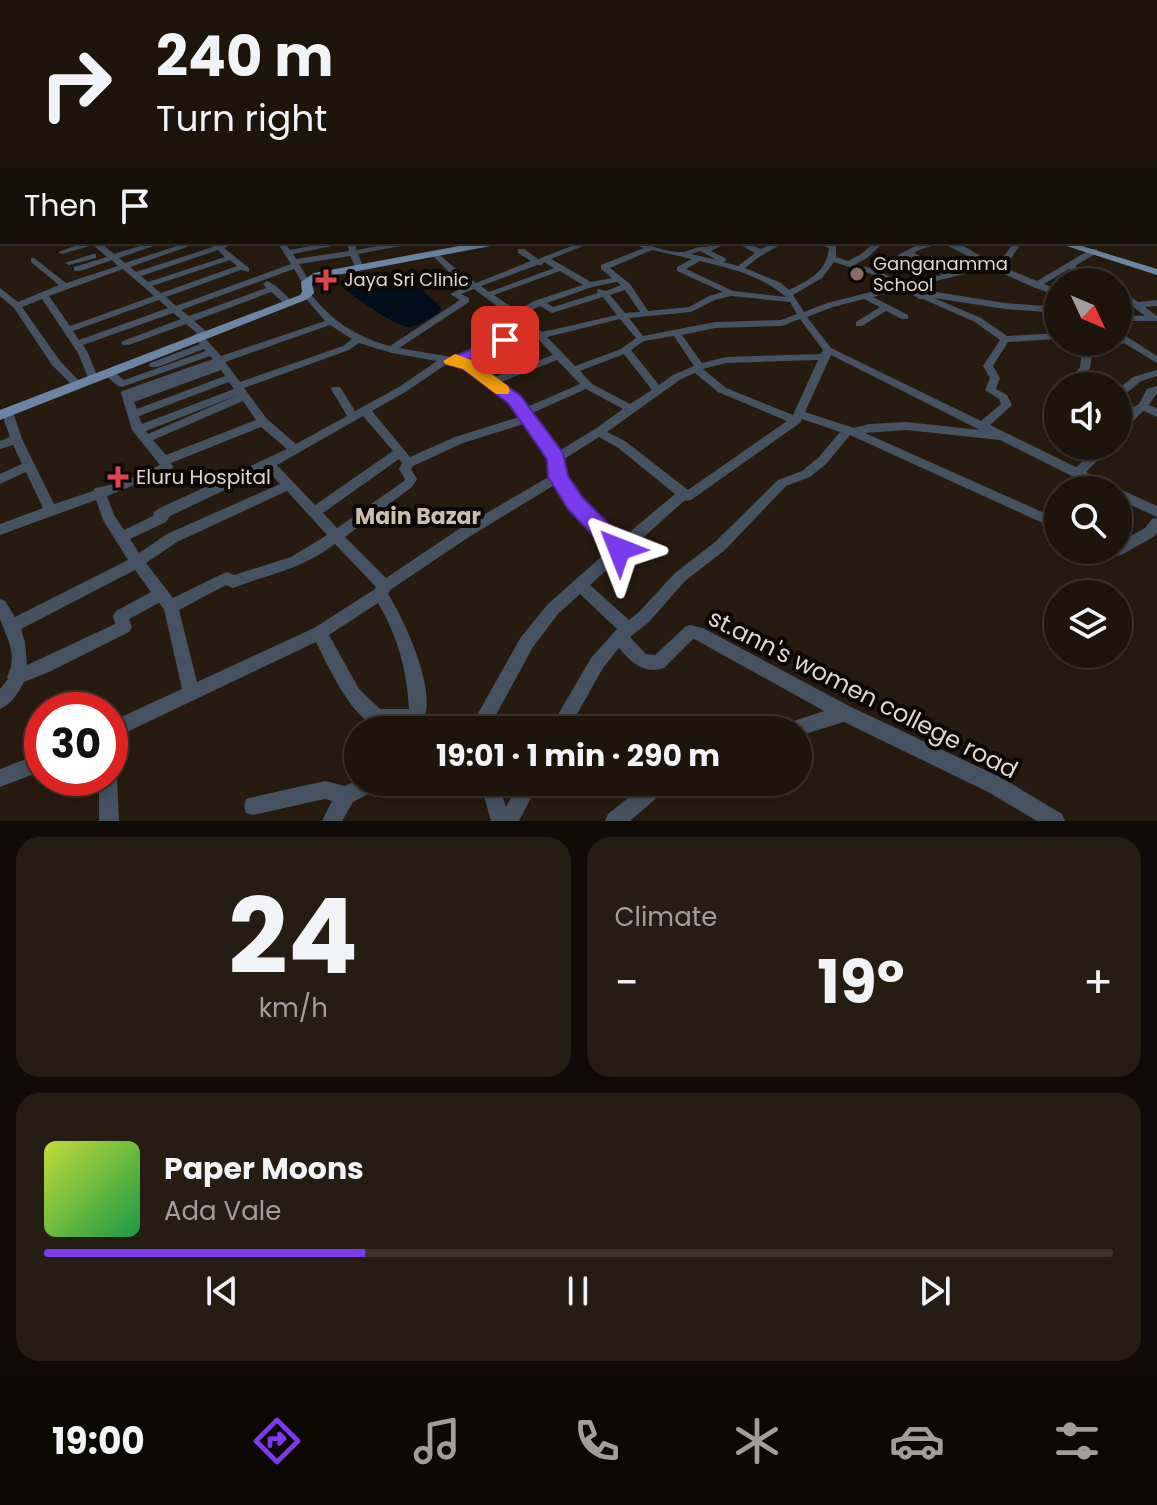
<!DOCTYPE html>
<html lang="en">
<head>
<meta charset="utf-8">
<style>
	:root { --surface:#1d140b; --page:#251d14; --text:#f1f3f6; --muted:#a09e9d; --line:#3b332c; --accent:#7c3aed }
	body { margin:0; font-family:Poppins,sans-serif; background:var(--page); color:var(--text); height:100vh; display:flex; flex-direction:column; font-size:30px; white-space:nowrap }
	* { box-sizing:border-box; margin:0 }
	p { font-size:26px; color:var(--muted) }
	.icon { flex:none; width:44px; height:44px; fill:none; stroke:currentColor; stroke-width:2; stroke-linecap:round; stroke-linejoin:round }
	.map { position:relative; height:821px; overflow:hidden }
	.details { display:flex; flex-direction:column; gap:16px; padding:16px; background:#100b06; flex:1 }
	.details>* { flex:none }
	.banner { position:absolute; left:0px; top:0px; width:1158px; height:244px; box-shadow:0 4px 12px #0003,0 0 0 2px var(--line); background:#1d140b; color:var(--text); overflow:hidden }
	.needle { width:52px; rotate:134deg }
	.controls { position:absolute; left:1044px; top:268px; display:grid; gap:16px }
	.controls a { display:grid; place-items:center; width:88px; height:88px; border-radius:50%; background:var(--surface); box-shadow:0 4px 12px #0003,0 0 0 2px var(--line); font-size:40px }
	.speed { position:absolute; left:24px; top:692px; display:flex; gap:16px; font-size:40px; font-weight:700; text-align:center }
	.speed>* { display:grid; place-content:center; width:104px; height:104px; border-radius:50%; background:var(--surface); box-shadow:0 4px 12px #0003,0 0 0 2px var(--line); line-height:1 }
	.speed .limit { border:12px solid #d22; background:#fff; color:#111 }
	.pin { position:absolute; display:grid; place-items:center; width:68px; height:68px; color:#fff; margin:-34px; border-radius:16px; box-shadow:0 4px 12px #0006 }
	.me { position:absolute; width:88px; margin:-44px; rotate:315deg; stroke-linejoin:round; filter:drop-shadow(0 0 6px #0008) }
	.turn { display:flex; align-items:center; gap:28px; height:168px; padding:0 24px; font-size:36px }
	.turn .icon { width:104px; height:104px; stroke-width:2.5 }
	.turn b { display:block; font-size:56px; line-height:68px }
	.then { display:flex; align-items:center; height:76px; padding:0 24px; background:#0003; gap:16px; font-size:30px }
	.big { font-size:60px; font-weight:700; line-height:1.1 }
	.details .widget { flex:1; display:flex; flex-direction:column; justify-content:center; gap:12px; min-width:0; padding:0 28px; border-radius:24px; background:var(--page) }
	.details .dial { align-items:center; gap:0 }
	.dial b { font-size:104px; line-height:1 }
	.song { display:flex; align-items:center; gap:24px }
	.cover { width:96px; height:96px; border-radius:12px; background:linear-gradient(135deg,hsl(70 70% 55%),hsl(140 70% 35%)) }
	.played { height:8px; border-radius:4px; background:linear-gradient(90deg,var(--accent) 30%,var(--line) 30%) }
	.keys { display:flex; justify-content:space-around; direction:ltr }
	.heat { display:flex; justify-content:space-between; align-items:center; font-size:44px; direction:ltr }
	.details .tiles { flex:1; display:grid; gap:16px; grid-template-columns:1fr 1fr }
	.widget:last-child { grid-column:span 2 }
	.trip { position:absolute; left:344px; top:716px; width:468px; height:80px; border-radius:40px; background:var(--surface); box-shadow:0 4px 12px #0003,0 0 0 2px var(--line); font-weight:700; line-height:80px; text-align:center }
	.tabs { display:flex; height:128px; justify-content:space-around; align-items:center; background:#0c0804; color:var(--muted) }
	.tabs .icon { width:56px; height:56px }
	.tabs .active { color:var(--accent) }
	.tabs b { font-size:36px; color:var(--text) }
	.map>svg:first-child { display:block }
	.water { fill:#000d1b }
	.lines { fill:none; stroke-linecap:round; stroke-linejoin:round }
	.minor { fill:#455261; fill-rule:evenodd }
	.major { fill:#6b86a4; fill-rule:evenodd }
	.route { fill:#7c3aed; stroke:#51269a; stroke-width:2 }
	.slow { fill:#f59e0b }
	.education-dot { fill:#8d6e63; stroke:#0c0704; stroke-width:3 }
	.health-dot { fill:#e0444e; stroke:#0c0704; stroke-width:3 }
	.labels { text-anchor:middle; stroke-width:8; stroke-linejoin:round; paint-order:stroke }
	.far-poi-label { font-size:18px; fill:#dfd7cf; stroke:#0c0704; text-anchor:start }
	.poi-label { font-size:20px; fill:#dfd7cf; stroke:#0c0704; text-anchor:start }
	.neighbourhood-label { font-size:22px; font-weight:bold; fill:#cebeae; stroke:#0c0704 }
	.near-street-label { font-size:24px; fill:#dfd7cf; stroke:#0c0704 }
</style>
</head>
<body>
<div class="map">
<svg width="1157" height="821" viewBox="0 0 1157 821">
	<rect width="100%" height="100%" fill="#271b0f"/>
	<path class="water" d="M405 274 441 307 439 313C430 318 419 325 410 327 398 329 352 295 341 286Z"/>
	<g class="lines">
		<path class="minor" d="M0 180 2 181V186L0 185Z
			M0 216H2V220H0Z
			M86 242H100L114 254 153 242H165L119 258 125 263 189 242H201L130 267 136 272 213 247V243L220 244 227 242H239L224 248 249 268V272L241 270 166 297 176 306 291 264 277 242H285L290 250 332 242H368L356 246V250L399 242H415L411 244 358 254 363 266 359 268 355 266 350 256 299 264 310 282 309 284H303L294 269 181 310 189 316 266 288 263 284 267 281 276 286 291 300V304H285L271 292 194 321 207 332 209 334 207 336 204 337 221 356 325 321 303 295 307 292 310 293C332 321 356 337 390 346L460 300 450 294 469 285 449 272 432 255 431 253 435 251 455 268 476 283 531 261 518 253V249H524L538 259 582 242H593L551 259 591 282 612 278 601 269V265L644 248 628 242C646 242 663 252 680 252 690 252 696 245 706 247L718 242H728L711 251 725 258 726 260 723 262 738 266 755 253 735 242H745L761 249 775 242H785L759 257 745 268 781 283 789 290C809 280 826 273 829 248L813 242H825L836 245V257L848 261 861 254 875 242H884L867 258 856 264 876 270C899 255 922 236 951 242 964 244 979 256 991 262L1004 256 1014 242H1022L1010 260 998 265 1037 281 1091 249H1097V253L1075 266 1108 282H1097L1069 269 1044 284 1058 290V296L1033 287 990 268 910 287 925 294 936 292 1005 303 1058 307V313L1005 309 934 298 981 318 1007 336 1058 333V339L1008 342 993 366 1000 378 996 389 1007 395 1012 405 990 425 1076 467 1099 446H1112L1086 472 1117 489 1122 490 1157 506V517L1118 499V490H1100L1000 440 906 430 865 433 1058 519V530L850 435 826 464 810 477 786 486 725 550 685 581 649 622 630 637 646 654 655 655 685 627 690 625 703 628 851 707 1002 778 1062 814 1065 821H1037L988 792 844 722 798 736V730H782L785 724 824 711 696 640 693 639 664 668C644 675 631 662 619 648L603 668 568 730H549L591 658 617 629 580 594 558 614 533 647 491 724V730H473L476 717 521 637 548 604 610 549 570 507 556 484 469 537 390 590 388 594C404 619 438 692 423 720L427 730H409L408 726C398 726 385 728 375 725 351 717 327 664 316 642L110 740V722L182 689 164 609 159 603 129 619 132 627 129 632 49 672 24 682C18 693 12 704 0 709V689L8 679 7 677 11 667 12 655 9 642 0 619V599L5 601 15 617 128 560 103 520 96 500 0 535V524L43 508 26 472 0 484V474L22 464 13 445 0 449V441L10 437 1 412 7 408 13 412 22 439 54 504 93 491 95 488C117 485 139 475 160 465L132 430 121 393 122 391 213 359 210 356 122 387 118 386 104 374 103 372 104 370H112L124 380 206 351 204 349 158 367H150L149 365 150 363 200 344 193 336 197 333 186 324 129 345H123L121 343 123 341 181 319 173 313 83 345 88 353 98 378 97 380H89L78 353 42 299 22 307 60 361 82 384 77 387 73 386 52 365 14 308 0 296V288L18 302 59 285 31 262V258H34L66 283 118 266 112 260 80 271H74V267L107 257 93 245 62 254 58 252ZM944 242V244L984 264 951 273 914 253 919 250ZM347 243 349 251 296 259 293 254ZM218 250 225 257 148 282 141 276ZM652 250 692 259 677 267V271L723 292 709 296 689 307 648 311 630 284 610 268ZM700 251 717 260 691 254ZM908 256 942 275 903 284 883 273ZM230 260 237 266 161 293 152 286ZM700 261C730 268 762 276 786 297L733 291 686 269ZM544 262 554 268 489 292 481 286 537 265H542ZM834 262 874 275 895 286 827 303 804 312 793 295 822 278ZM123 269 154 296 70 326 49 296ZM560 271 583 285 537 300 516 310 494 295ZM617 282 621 285 606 291 598 289 597 291 598 293 553 307 547 303 592 287ZM474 289 527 328 451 357 399 348 469 302V298L461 294ZM625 290 640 312 625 313 610 295ZM901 290 917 297 918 299H923L975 322 1000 340 983 366 990 378 985 390 999 399 1001 404 981 421 831 348 807 317 833 307 864 299 880 307 856 322V326H862L886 311 902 319H908V315L873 297ZM731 296 790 302 797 314 781 320 715 322 643 336 629 318 691 312 715 300ZM603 297 617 315 542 332 522 315 540 306 552 313ZM159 300 168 308 79 340 73 331ZM620 319 636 338 621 349 575 366 547 337ZM800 319 823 350 821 354 726 357 702 363 682 335 715 328 782 326ZM330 325 352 339 343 346 240 382 225 362ZM532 332 535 338 538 339 553 355 494 377 474 364 463 360ZM674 336 694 366 673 375 659 385 631 350 644 341ZM359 343 392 353 437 361 399 387 355 411 340 387H332L331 389 347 416 296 444 267 419 244 388 349 350ZM624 354 652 390 630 404 592 384 580 371ZM831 355 980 430 906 422 869 424 854 428 805 412ZM557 360 580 384 527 407 501 382ZM818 360 793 415 726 388 703 369 726 363ZM448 363C475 366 505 395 522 416L455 437 410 457 372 411 407 391ZM221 370 225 376 137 409 134 402ZM695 373 718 392 787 421 688 490 625 441 607 432 681 379ZM229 382 234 389 142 424 139 416ZM586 389 623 409 595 429 557 452 532 413ZM238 395 148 434 146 431ZM243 401 256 420 166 455 153 440ZM363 416 393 451 315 505 277 465ZM802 419 840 432 818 458 802 471 778 480 715 542 675 573 639 612 629 620 590 585 684 501 691 500 800 423ZM527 423 547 455 552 475 459 529 386 578 345 537 412 487 417 479 411 469 413 466 463 443ZM261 427 287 449 160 508 154 512 153 516 124 530 114 515 107 496 171 470 173 467 171 463ZM599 437 617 447 675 494 619 541 580 501 564 476 561 461ZM399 459 402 463 399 469 405 479 404 481 337 528 323 513ZM267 470 280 484 167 534 139 553 130 539 166 522 170 516ZM287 491 327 535 291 557 234 575 227 572 222 574 173 598 146 563 177 542ZM335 544 376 587 375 589 314 628 197 682 179 610 226 585 233 588C272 573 300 570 335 544ZM135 570 151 592 116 611 113 616 115 624 27 665 25 642 21 629ZM378 603C398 637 407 670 409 709H380L359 689 329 635Z
			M93 254H96V258L69 265 65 263Z
			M1118 288 1138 302 1157 300V306L1145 307 1157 316V321H1118V315L1145 316 1118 295Z
			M1118 331 1157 356V363L1124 343 1092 355 1090 368 1084 376 1092 386H1081L1073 376 1080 367 1082 353 1108 342H1118Z
			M1157 370V376L1141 381 1122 397 1118 398V389L1133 377Z
			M1157 386V393L1149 405 1157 408V417L1144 411C1134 417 1129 431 1118 435V424L1127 413 1118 408V399L1134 407 1139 404 1147 389Z
			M1157 518V533L1155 536 1123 554 1118 556 1113 554 1111 550H1118V543L1145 528 1152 519Z
			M42 753V771L0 787V769Z
			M110 770 114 772 117 778 119 821H99V778H110Z
			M358 780V782H382L379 788 353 802 342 821H322L332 801 325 799 253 815 246 813 244 806 246 799 253 797 325 781 345 786Z
			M480 782H498L506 807 520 782H539L519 821H491Z
			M648 782H671L668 788 630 821H605L608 814Z"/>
		<path class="major" d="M480 242H501L496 245 321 278 312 283 314 293 308 299 0 420V410L300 295 302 292 301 282 314 273Z
			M1054 242H1069L1157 269V275Z"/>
	</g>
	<linearGradient id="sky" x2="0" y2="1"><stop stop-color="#150f08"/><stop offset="0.54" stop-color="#413f42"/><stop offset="1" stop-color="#413f42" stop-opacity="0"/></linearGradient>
	<rect width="1157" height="250" fill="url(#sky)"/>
	<path class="route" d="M505 335 510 336V343L468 360 520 395 563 453 568 476 583 498 627 542 630 549 627 555 619 558 611 555 568 509 548 477 547 459 508 403 463 369 445 364 443 361Z"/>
	<path class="slow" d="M455 354 474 361 508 386 510 390 508 394H496L463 369 445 364 443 361Z"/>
	<circle class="education-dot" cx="857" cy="274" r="8"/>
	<g class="health-dot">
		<path d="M322 268h8v8h8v8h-8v8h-8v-8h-8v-8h8z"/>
		<path d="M114 465h8v8h8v8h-8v8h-8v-8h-8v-8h8z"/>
	</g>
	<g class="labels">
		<g class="far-poi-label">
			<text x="873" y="270">Ganganamma<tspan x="873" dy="21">School</tspan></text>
			<text x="344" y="286">Jaya Sri Clinic</text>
		</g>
		<g class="poi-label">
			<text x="136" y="484">Eluru Hospital</text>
		</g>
		<g class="neighbourhood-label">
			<text x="418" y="524">Main Bazar</text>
		</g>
		<g class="near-street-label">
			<text transform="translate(863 694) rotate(27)" y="8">st.ann's women college road</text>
		</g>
	</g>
</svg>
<div class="controls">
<a><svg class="needle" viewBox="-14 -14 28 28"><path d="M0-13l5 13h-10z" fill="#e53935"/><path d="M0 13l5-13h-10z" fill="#a09e9d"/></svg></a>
<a><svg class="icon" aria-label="sound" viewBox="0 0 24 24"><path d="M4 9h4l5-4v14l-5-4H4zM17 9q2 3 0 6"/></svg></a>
<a><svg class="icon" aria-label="search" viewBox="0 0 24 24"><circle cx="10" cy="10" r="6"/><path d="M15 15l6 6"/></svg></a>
<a><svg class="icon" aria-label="layers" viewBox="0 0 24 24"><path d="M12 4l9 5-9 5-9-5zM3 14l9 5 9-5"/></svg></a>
</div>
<div class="speed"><div class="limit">30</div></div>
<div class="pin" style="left:505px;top:340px;background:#d93025"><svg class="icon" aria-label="arrive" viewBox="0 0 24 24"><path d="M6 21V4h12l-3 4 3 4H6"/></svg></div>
<svg class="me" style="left:619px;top:549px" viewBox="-20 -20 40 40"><path d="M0-17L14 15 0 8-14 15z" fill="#7c3aed" stroke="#fff" stroke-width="4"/></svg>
<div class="trip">19:01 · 1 min · 290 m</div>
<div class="banner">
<div class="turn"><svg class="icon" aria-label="right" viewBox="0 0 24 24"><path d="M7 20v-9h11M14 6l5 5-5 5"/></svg><div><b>240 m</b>Turn right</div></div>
<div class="then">Then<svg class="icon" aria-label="arrive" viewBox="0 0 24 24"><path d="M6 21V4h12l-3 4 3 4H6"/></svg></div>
</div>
</div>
<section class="details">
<div class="tiles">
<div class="widget dial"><b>24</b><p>km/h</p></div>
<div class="widget"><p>Climate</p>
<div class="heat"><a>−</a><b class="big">19°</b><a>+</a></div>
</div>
<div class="widget">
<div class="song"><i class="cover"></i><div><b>Paper Moons</b><p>Ada Vale</p></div></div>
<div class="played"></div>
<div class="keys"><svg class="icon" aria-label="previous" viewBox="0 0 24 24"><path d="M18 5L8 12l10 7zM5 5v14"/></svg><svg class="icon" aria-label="pause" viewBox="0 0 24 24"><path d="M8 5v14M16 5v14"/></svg><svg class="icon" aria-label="next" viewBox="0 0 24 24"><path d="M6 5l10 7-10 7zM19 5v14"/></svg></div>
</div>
</div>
</section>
<nav class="tabs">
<b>19:00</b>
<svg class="icon active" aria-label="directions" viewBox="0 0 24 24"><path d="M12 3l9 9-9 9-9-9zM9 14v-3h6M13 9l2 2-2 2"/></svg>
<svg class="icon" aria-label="music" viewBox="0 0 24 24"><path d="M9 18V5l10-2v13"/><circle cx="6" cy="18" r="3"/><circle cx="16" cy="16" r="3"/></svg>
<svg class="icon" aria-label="phone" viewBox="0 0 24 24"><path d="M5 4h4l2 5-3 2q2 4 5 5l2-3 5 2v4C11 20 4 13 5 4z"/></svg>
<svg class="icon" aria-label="climate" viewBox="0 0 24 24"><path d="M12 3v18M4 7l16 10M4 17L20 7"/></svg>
<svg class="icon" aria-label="car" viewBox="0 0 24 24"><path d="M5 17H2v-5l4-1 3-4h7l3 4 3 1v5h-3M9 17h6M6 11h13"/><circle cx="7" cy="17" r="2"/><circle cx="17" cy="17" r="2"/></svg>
<svg class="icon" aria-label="filters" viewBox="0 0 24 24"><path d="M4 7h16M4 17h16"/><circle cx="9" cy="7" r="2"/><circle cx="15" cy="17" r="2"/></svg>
</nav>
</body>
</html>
